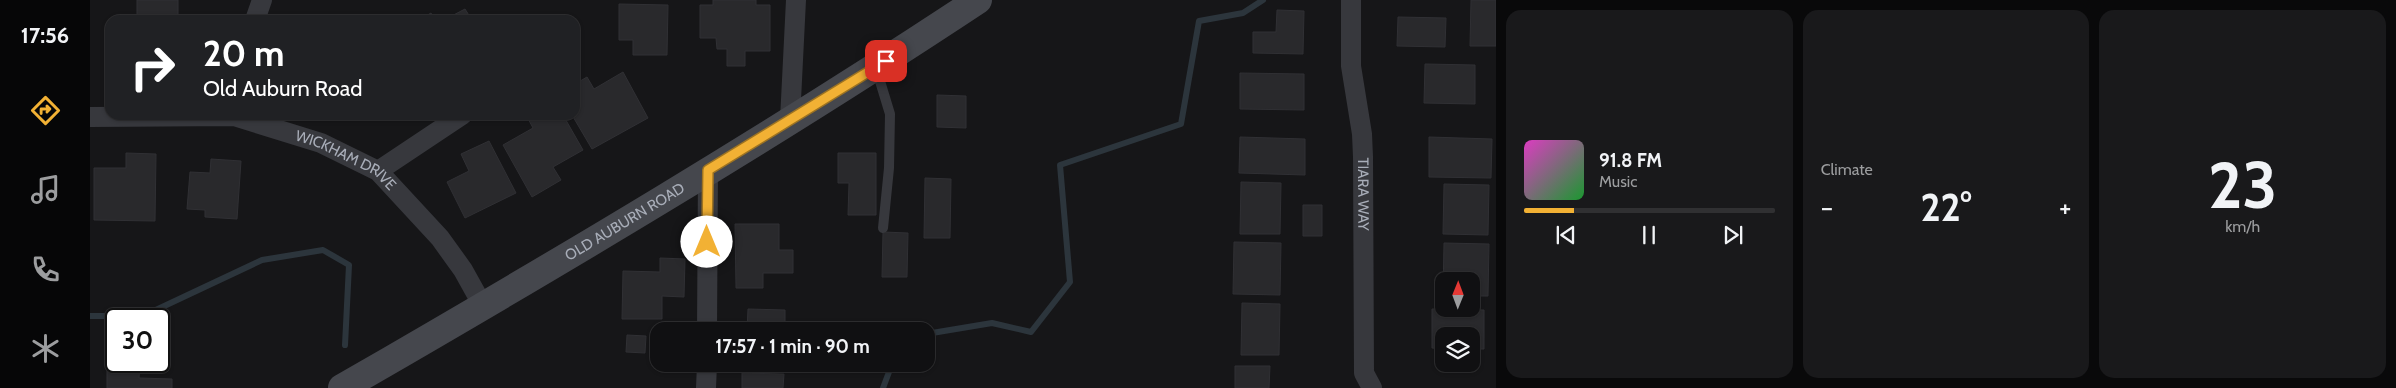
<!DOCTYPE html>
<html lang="en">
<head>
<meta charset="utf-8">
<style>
	:root { --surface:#101012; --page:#19191b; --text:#f1f3f6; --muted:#9c9d9f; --line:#303032; --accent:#f2b134 }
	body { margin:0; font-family:Cabin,sans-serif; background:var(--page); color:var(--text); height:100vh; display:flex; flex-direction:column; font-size:19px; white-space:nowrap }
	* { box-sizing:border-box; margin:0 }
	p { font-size:16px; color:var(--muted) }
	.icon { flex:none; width:28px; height:28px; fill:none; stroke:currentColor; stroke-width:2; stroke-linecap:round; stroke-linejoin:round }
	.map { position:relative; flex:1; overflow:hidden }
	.drawer { display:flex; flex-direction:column; gap:10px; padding:10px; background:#09090a; width:900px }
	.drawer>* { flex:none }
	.banner { position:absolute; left:15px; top:15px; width:475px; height:105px; border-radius:15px; box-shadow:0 1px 4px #0004,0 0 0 1px var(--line); background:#202124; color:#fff; overflow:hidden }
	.needle { width:32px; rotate:1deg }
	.buttons { position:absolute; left:1345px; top:272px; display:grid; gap:10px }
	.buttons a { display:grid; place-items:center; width:45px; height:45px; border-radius:10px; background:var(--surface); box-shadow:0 1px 4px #0004,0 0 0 1px var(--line); font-size:25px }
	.speed { position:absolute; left:15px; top:308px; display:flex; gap:10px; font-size:25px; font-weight:700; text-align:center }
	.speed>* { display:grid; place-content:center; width:65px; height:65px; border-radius:50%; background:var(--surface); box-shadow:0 1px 4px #0004,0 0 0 1px var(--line); line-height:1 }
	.speed .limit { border:2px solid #111; border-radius:8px; background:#fff; color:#111 }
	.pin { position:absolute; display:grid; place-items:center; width:42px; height:42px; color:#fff; margin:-21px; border-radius:10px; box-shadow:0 2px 8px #0006 }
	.me { position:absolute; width:55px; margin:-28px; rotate:0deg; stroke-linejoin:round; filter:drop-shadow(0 0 4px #0008) }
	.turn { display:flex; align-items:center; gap:18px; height:105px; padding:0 15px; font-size:22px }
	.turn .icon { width:65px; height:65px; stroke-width:2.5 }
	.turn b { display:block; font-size:35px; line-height:42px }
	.big { font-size:38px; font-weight:800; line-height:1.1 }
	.drawer .tile { flex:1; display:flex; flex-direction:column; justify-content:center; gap:8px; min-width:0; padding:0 18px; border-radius:15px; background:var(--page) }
	.drawer .dial { align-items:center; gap:0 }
	.dial b { font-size:65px; line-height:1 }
	.song { display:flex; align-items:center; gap:15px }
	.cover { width:60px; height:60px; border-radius:8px; background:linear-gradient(135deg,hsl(310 70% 55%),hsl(130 70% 35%)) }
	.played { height:5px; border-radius:2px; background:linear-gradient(90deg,var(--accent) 20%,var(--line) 20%) }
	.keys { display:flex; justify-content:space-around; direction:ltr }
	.heat { display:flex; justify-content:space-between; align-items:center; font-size:28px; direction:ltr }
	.drawer .tiles { flex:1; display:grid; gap:10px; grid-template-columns:repeat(3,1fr) }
	.trip { position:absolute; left:560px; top:322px; width:285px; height:50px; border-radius:15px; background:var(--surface); box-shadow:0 1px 4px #0004,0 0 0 1px var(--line); font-weight:800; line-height:50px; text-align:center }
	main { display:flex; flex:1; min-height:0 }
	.tabs { display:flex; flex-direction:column; width:90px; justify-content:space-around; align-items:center; background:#060607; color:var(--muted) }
	.tabs .icon { width:35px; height:35px }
	.tabs .active { color:var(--accent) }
	.tabs b { font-size:22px; color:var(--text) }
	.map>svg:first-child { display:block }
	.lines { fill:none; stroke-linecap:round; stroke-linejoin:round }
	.stream { stroke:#2c353c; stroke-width:6 }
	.building { fill:#29292c; stroke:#303034 }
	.lane { stroke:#37383d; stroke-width:10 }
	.street { stroke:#37383d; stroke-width:20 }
	.secondary { stroke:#45474d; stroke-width:28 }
	.route-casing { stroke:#9d7322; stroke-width:12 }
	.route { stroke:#f2b134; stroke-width:9 }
	.labels { text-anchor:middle; stroke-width:5; stroke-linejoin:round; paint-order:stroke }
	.street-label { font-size:15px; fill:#a8adb8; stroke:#111113 }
</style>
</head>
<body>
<main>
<nav class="tabs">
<b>17:56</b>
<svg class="icon active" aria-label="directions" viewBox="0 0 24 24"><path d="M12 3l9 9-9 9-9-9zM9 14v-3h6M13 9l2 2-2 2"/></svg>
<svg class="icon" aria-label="music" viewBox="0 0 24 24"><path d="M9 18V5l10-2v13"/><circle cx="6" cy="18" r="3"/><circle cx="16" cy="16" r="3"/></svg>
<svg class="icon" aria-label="phone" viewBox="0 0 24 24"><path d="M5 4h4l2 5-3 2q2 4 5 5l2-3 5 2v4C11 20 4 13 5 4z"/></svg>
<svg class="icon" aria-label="climate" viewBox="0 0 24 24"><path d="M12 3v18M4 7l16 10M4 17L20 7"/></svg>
</nav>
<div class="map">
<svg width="1406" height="388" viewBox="0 0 1406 388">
	<rect width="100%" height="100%" fill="#161618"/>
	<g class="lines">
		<path class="stream" d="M0 316H53L172 260 233 250 259 265 255 345
			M836 334 902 323 941 332 980 282 970 165 1091 124 1109 21 1153 13 1173 0
			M793 388 802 364"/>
	</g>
	<path class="building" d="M47 0H88V16H47Z
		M623 0H666V5H680V51H655V66H637V49H627L626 38H610V5H623Z
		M1381 0H1406V46H1380Z
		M529 4 578 5 577 55H543V40H529Z
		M375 9 382 20H354Z
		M1187 10 1214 11 1213 54 1163 53V32H1186Z
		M341 13 345 20H329Z
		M1308 17 1356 18 1355 47 1307 46Z
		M1335 64 1385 65V104L1334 103Z
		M533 72 558 118 502 149 482 115H485V84L497 77 504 89Z
		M1150 73 1214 74V110L1150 109Z
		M847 95 876 96V128L847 127Z
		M436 115H473L493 150 463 167 471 180 442 197 413 145 443 128Z
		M1150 137 1215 139V175L1149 173Z
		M1339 137 1402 139 1401 178 1339 177Z
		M399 141 426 193 375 218 357 182 379 171 371 154Z
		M36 153 66 154 65 221 4 220V168H36Z
		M748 153H786V215H758L759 183H748Z
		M121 159 151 161 147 219 115 217V210L97 209 100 172 120 173Z
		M835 178 861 179 860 238H834Z
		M1151 182 1191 183 1190 234H1150Z
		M1354 184 1399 185 1398 235 1353 234Z
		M1213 205H1232V236H1213Z
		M645 224H689V250H703V273H673V288H646Z
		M793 232 818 233 817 277H792Z
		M1144 242 1191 243 1190 295 1143 294Z
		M1354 243 1399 244 1398 296H1381V281H1354L1353 295Z
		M570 258 595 259 594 297 572 296V319H532L533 271 570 272Z
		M1152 303 1190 304 1189 355H1151Z
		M658 309 695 310V331H657Z
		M1342 309 1394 310V349H1381V336H1354V349L1342 348Z
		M537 335 556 336 555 353 536 352Z
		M17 363 50 364 49 378 82 379V388H17Z
		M1145 366H1180L1179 388H1145Z
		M652 373 694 374 693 388H652Z"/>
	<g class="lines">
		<path class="lane" d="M786 68 800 114 799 168 793 228"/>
		<g class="street">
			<path id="s1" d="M1261 0V66L1272 134 1273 157 1274 373 1282 388"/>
			<path d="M165 20 172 0"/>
			<path id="s2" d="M0 117 144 116 231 143 288 171 350 238 373 270 393 306"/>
			<path d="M700 120 706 0"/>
			<path d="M288 171 372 115"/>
			<path d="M617 331 618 170"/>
			<path d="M616 388 617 364"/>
		</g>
		<path class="secondary" id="s3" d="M252 388C467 264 681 137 888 0"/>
	</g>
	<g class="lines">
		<g class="route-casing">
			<path id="route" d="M617 242 618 170 796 61"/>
		</g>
		<use href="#route" class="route"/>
	</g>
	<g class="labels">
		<g class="street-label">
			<text dy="5" stroke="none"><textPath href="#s2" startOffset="265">WICKHAM DRIVE</textPath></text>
			<text dy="5" stroke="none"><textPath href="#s1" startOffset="195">TIARA WAY</textPath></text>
			<text dy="5" stroke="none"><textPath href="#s3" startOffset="328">OLD AUBURN ROAD</textPath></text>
		</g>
	</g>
</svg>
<div class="buttons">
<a><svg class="needle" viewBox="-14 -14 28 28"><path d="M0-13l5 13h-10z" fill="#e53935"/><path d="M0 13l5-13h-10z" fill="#9c9d9f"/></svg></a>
<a><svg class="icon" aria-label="layers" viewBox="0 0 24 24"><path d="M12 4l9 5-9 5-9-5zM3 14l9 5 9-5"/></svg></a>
</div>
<div class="speed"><div class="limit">30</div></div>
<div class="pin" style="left:796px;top:61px;background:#d93025"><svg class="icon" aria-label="arrive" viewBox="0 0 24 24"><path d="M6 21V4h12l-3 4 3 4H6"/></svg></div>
<svg class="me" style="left:617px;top:242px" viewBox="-20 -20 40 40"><circle r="19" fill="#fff"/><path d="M0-13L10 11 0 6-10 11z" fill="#f2b134"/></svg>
<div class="trip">17:57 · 1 min · 90 m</div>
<div class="banner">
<div class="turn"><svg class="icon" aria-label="right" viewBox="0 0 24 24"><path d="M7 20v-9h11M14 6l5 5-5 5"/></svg><div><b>20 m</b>Old Auburn Road</div></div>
</div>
</div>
<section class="drawer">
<div class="tiles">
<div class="tile">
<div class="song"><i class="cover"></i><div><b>91.8 FM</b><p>Music</p></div></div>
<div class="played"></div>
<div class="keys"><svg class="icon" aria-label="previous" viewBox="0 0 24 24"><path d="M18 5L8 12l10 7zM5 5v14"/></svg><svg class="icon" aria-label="pause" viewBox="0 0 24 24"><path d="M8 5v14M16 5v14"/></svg><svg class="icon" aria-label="next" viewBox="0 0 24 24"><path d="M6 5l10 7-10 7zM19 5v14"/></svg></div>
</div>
<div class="tile"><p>Climate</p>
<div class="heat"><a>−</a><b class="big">22°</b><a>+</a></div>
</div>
<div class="tile dial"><b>23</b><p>km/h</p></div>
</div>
</section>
</main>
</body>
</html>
